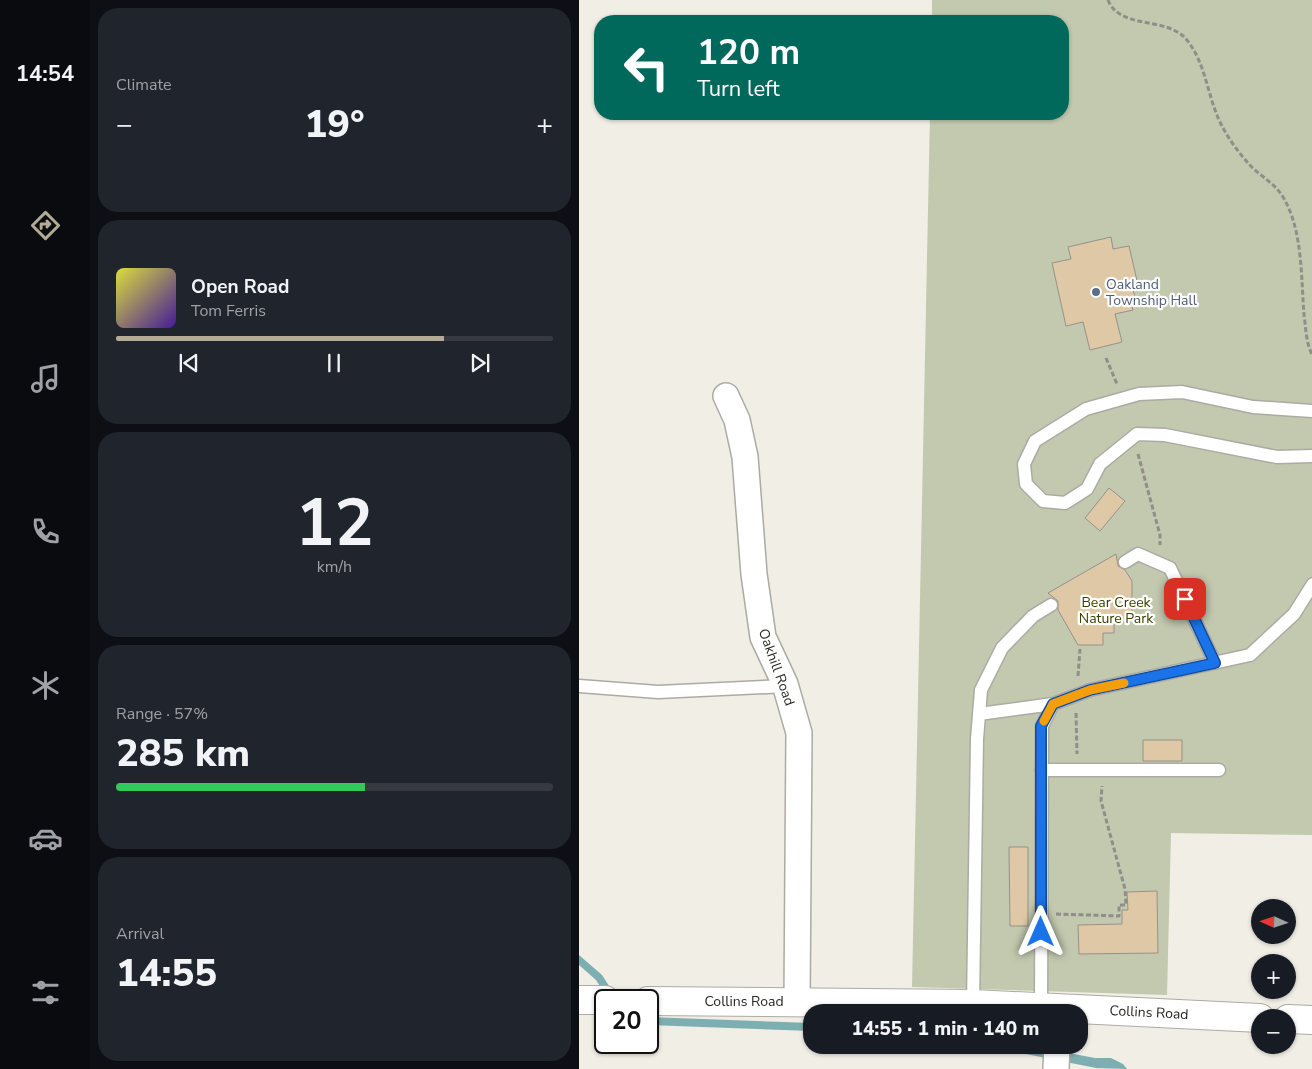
<!DOCTYPE html>
<html lang="en">
<head>
<meta charset="utf-8">
<style>
	:root { --surface:#171b24; --page:#20242c; --text:#f1f3f6; --muted:#9ea1a6; --line:#363941; --accent:#b4ab97 }
	body { margin:0; font-family:"Nunito Sans",sans-serif; background:var(--page); color:var(--text); height:100vh; display:flex; flex-direction:column; font-size:19px; white-space:nowrap }
	* { box-sizing:border-box; margin:0 }
	p { font-size:16px; color:var(--muted) }
	.icon { flex:none; width:28px; height:28px; fill:none; stroke:currentColor; stroke-width:2; stroke-linecap:round; stroke-linejoin:round }
	.map { position:relative; flex:1; overflow:hidden }
	.panel { display:flex; flex-direction:column; gap:8px; padding:8px; background:#0d0f14; width:489px }
	.panel>* { flex:none }
	.guide { position:absolute; left:15px; top:15px; width:475px; height:105px; border-radius:20px; box-shadow:0 1px 4px #0004; background:#00695c; color:#fff; overflow:hidden }
	.needle { width:32px; rotate:273deg }
	.tools { position:absolute; left:672px; top:899px; display:grid; gap:10px }
	.tools a { display:grid; place-items:center; width:45px; height:45px; border-radius:50%; background:var(--surface); box-shadow:0 1px 4px #0004; font-size:25px }
	.speed { position:absolute; left:15px; top:989px; display:flex; gap:10px; font-size:25px; font-weight:700; text-align:center }
	.speed>* { display:grid; place-content:center; width:65px; height:65px; border-radius:50%; background:var(--surface); box-shadow:0 1px 4px #0004; line-height:1 }
	.speed .limit { border:2px solid #111; border-radius:8px; background:#fff; color:#111 }
	.pin { position:absolute; display:grid; place-items:center; width:42px; height:42px; color:#fff; margin:-21px; border-radius:10px; box-shadow:0 2px 8px #0006 }
	.me { position:absolute; width:55px; margin:-28px; rotate:0deg; stroke-linejoin:round; filter:drop-shadow(0 0 4px #0008) }
	.turn { display:flex; align-items:center; gap:18px; height:105px; padding:0 20px; font-size:22px }
	.turn .icon { width:65px; height:65px; stroke-width:2.5 }
	.turn b { display:block; font-size:35px; line-height:42px }
	.big { font-size:38px; font-weight:800; line-height:1.1 }
	.panel .tile { flex:1; display:flex; flex-direction:column; justify-content:center; gap:8px; min-width:0; padding:0 18px; border-radius:20px; background:var(--page) }
	.panel .dial { align-items:center; gap:0 }
	.dial b { font-size:65px; line-height:1 }
	.song { display:flex; align-items:center; gap:15px }
	.cover { width:60px; height:60px; border-radius:8px; background:linear-gradient(135deg,hsl(60 70% 55%),hsl(260 70% 35%)) }
	.played { height:5px; border-radius:2px; background:linear-gradient(90deg,var(--accent) 75%,var(--line) 75%) }
	.keys { display:flex; justify-content:space-around; direction:ltr }
	.heat { display:flex; justify-content:space-between; align-items:center; font-size:28px; direction:ltr }
	.charge { height:8px; border-radius:4px; background:linear-gradient(90deg,#34c759 57%,var(--line) 0) }
	.trip { position:absolute; left:224px; top:1004px; width:285px; height:50px; border-radius:20px; background:var(--surface); box-shadow:0 1px 4px #0004; font-weight:800; line-height:50px; text-align:center }
	main { display:flex; flex:1; min-height:0 }
	.tabs { display:flex; flex-direction:column; width:90px; justify-content:space-around; align-items:center; background:#090b0e; color:var(--muted) }
	.tabs .icon { width:35px; height:35px }
	.tabs .on { color:var(--accent) }
	.tabs b { font-size:22px; color:var(--text) }
	.map>svg:first-child { display:block }
	.green { fill:#c2c9af }
	.water { fill:#7daeb1 }
	.building { fill:#dfc8a5; stroke:#96918b }
	.lines { fill:none; stroke-linecap:round; stroke-linejoin:round }
	.service-casing { stroke:#adaaa3; stroke-width:15 }
	.minor-casing { stroke:#adaaa3; stroke-width:28 }
	.tertiary-casing { stroke:#adaaa3; stroke-width:30 }
	.path { stroke:#908e89; stroke-width:3; stroke-dasharray:5 2.5; stroke-linecap:butt }
	.service { stroke:#fff; stroke-width:12 }
	.minor { stroke:#fff; stroke-width:25 }
	.tertiary { stroke:#fff; stroke-width:28 }
	.route-casing { stroke:#114b97; stroke-width:12 }
	.route { stroke:#1a73e8; stroke-width:9 }
	.slow { stroke:#f59e0b; stroke-width:9 }
	.service-dot { fill:#5c6f8a; stroke:#fff; stroke-width:2 }
	.labels { text-anchor:middle; stroke-width:4.5; stroke-linejoin:round; paint-order:stroke }
	.service-label { font-size:14px; fill:#4e5e75; stroke:#fff; text-anchor:start }
	.park-label { font-size:14px; fill:#374201; stroke:#fff }
	.street-label { font-size:14px; fill:#282724; stroke:#fff }
</style>
</head>
<body>
<main>
<nav class="tabs">
<b>14:54</b>
<svg class="icon on" aria-label="directions" viewBox="0 0 24 24"><path d="M12 3l9 9-9 9-9-9zM9 14v-3h6M13 9l2 2-2 2"/></svg>
<svg class="icon" aria-label="music" viewBox="0 0 24 24"><path d="M9 18V5l10-2v13"/><circle cx="6" cy="18" r="3"/><circle cx="16" cy="16" r="3"/></svg>
<svg class="icon" aria-label="phone" viewBox="0 0 24 24"><path d="M5 4h4l2 5-3 2q2 4 5 5l2-3 5 2v4C11 20 4 13 5 4z"/></svg>
<svg class="icon" aria-label="climate" viewBox="0 0 24 24"><path d="M12 3v18M4 7l16 10M4 17L20 7"/></svg>
<svg class="icon" aria-label="car" viewBox="0 0 24 24"><path d="M5 17H2v-5l4-1 3-4h7l3 4 3 1v5h-3M9 17h6M6 11h13"/><circle cx="7" cy="17" r="2"/><circle cx="17" cy="17" r="2"/></svg>
<svg class="icon" aria-label="filters" viewBox="0 0 24 24"><path d="M4 7h16M4 17h16"/><circle cx="9" cy="7" r="2"/><circle cx="15" cy="17" r="2"/></svg>
</nav>
<section class="panel">
<div class="tile"><p>Climate</p>
<div class="heat"><a>−</a><b class="big">19°</b><a>+</a></div>
</div>
<div class="tile">
<div class="song"><i class="cover"></i><div><b>Open Road</b><p>Tom Ferris</p></div></div>
<div class="played"></div>
<div class="keys"><svg class="icon" aria-label="previous" viewBox="0 0 24 24"><path d="M18 5L8 12l10 7zM5 5v14"/></svg><svg class="icon" aria-label="pause" viewBox="0 0 24 24"><path d="M8 5v14M16 5v14"/></svg><svg class="icon" aria-label="next" viewBox="0 0 24 24"><path d="M6 5l10 7-10 7zM19 5v14"/></svg></div>
</div>
<div class="tile dial"><b>12</b><p>km/h</p></div>
<div class="tile"><p>Range · 57%</p><b class="big">285 km</b><div class="charge"></div></div>
<div class="tile"><p>Arrival</p><b class="big">14:55</b></div>
</section>
<div class="map">
<svg width="734" height="1069" viewBox="0 0 734 1069">
	<rect width="100%" height="100%" fill="#f1eee6"/>
	<path class="green" d="M353 0H733V835L592 833 588 995 333 987 351 114H484V21H353Z"/>
	<path class="water" d="M0 955 23 975 39 1000H30L17 980 0 965Z
		M69 1017 232 1023V1031L69 1025Z
		M402 1045H447L516 1058H532L544 1064 548 1069 517 1068Z"/>
	<path class="building" d="M532 237 534 249 550 246 559 285 553 286 556 297 551 298 554 310 536 314 543 342 511 350 504 322 487 326 473 263 492 259 489 247Z
		M530 488 546 501 521 531 506 518Z
		M537 554 539 566 546 570 553 581V612H546V623H535V633H524V645H499L479 610V601L469 593Z
		M564 740H603V761H564Z
		M430 847H449V926H431Z
		M578 891 579 953 500 954 499 925 543 924V910H549L548 892Z"/>
	<g class="lines">
		<g class="service-casing">
			<path id="service" d="M734 411 674 407 603 392 560 394 507 409 456 441 445 464 447 484 464 501 486 503 508 489 521 464 558 434 586 435 698 457 734 456
				M546 562 559 554 591 568 636 663
				M0 686 79 692 207 686
				M400 714 474 704
				M462 770H640
				M394 1004 398 739 402 690 423 648 454 616 472 605
				M462 1007 463 726 474 704 511 690 671 655 715 614 734 584"/>
		</g>
		<g class="minor-casing">
			<path id="minor" d="M147 396 158 420 166 457 175 574 184 637 206 684 220 733 218 1001
				M477 1069 478 1045"/>
		</g>
		<g class="tertiary-casing">
			<path id="tertiary" d="M0 1000H26
				M69 1001 394 1004 681 1018
				M709 1019 734 1020"/>
		</g>
		<path class="path" d="M529 0C541 30 587 16 607 39 628 64 628 98 643 126 649 138 660 153 669 163 679 175 695 182 704 197 724 230 722 278 725 315 727 328 727 345 734 356
			M527 358 538 384
			M559 454 581 535V545
			M499 676 501 649
			M497 713 498 754
			M477 914 540 916V905H547L546 889 522 801 523 786"/>
		<use href="#service" class="service"/>
		<use href="#minor" class="minor"/>
		<use href="#tertiary" class="tertiary"/>
	</g>
	<g class="lines">
		<g class="route-casing">
			<path id="route" d="M462 932V726L474 704 511 690 636 663 606 599"/>
		</g>
		<use href="#route" class="route"/>
		<path class="slow" d="M465 721 474 704 511 690 545 683"/>
	</g>
	<circle class="service-dot" cx="517" cy="292" r="5"/>
	<g class="labels">
		<g class="service-label">
			<text x="527" y="289">Oakland<tspan x="527" dy="16">Township Hall</tspan></text>
		</g>
		<g class="park-label">
			<text x="537" y="607">Bear Creek<tspan x="537" dy="16">Nature Park</tspan></text>
		</g>
		<g class="street-label">
			<text transform="translate(198 667) rotate(70)" y="5">Oakhill Road</text>
			<text x="165" y="1006">Collins Road</text>
			<text transform="translate(570 1012) rotate(3)" y="5">Collins Road</text>
		</g>
	</g>
</svg>
<div class="tools">
<a><svg class="needle" viewBox="-14 -14 28 28"><path d="M0-13l5 13h-10z" fill="#e53935"/><path d="M0 13l5-13h-10z" fill="#9ea1a6"/></svg></a>
<a>+</a>
<a>−</a>
</div>
<div class="speed"><div class="limit">20</div></div>
<div class="pin" style="left:606px;top:599px;background:#d93025"><svg class="icon" aria-label="arrive" viewBox="0 0 24 24"><path d="M6 21V4h12l-3 4 3 4H6"/></svg></div>
<svg class="me" style="left:462px;top:932px" viewBox="-20 -20 40 40"><path d="M0-17L14 15 0 8-14 15z" fill="#1a73e8" stroke="#fff" stroke-width="4"/></svg>
<div class="trip">14:55 · 1 min · 140 m</div>
<div class="guide">
<div class="turn"><svg class="icon" aria-label="left" viewBox="0 0 24 24"><path d="M17 20v-9H6M10 6l-5 5 5 5"/></svg><div><b>120 m</b>Turn left</div></div>
</div>
</div>
</main>
</body>
</html>
